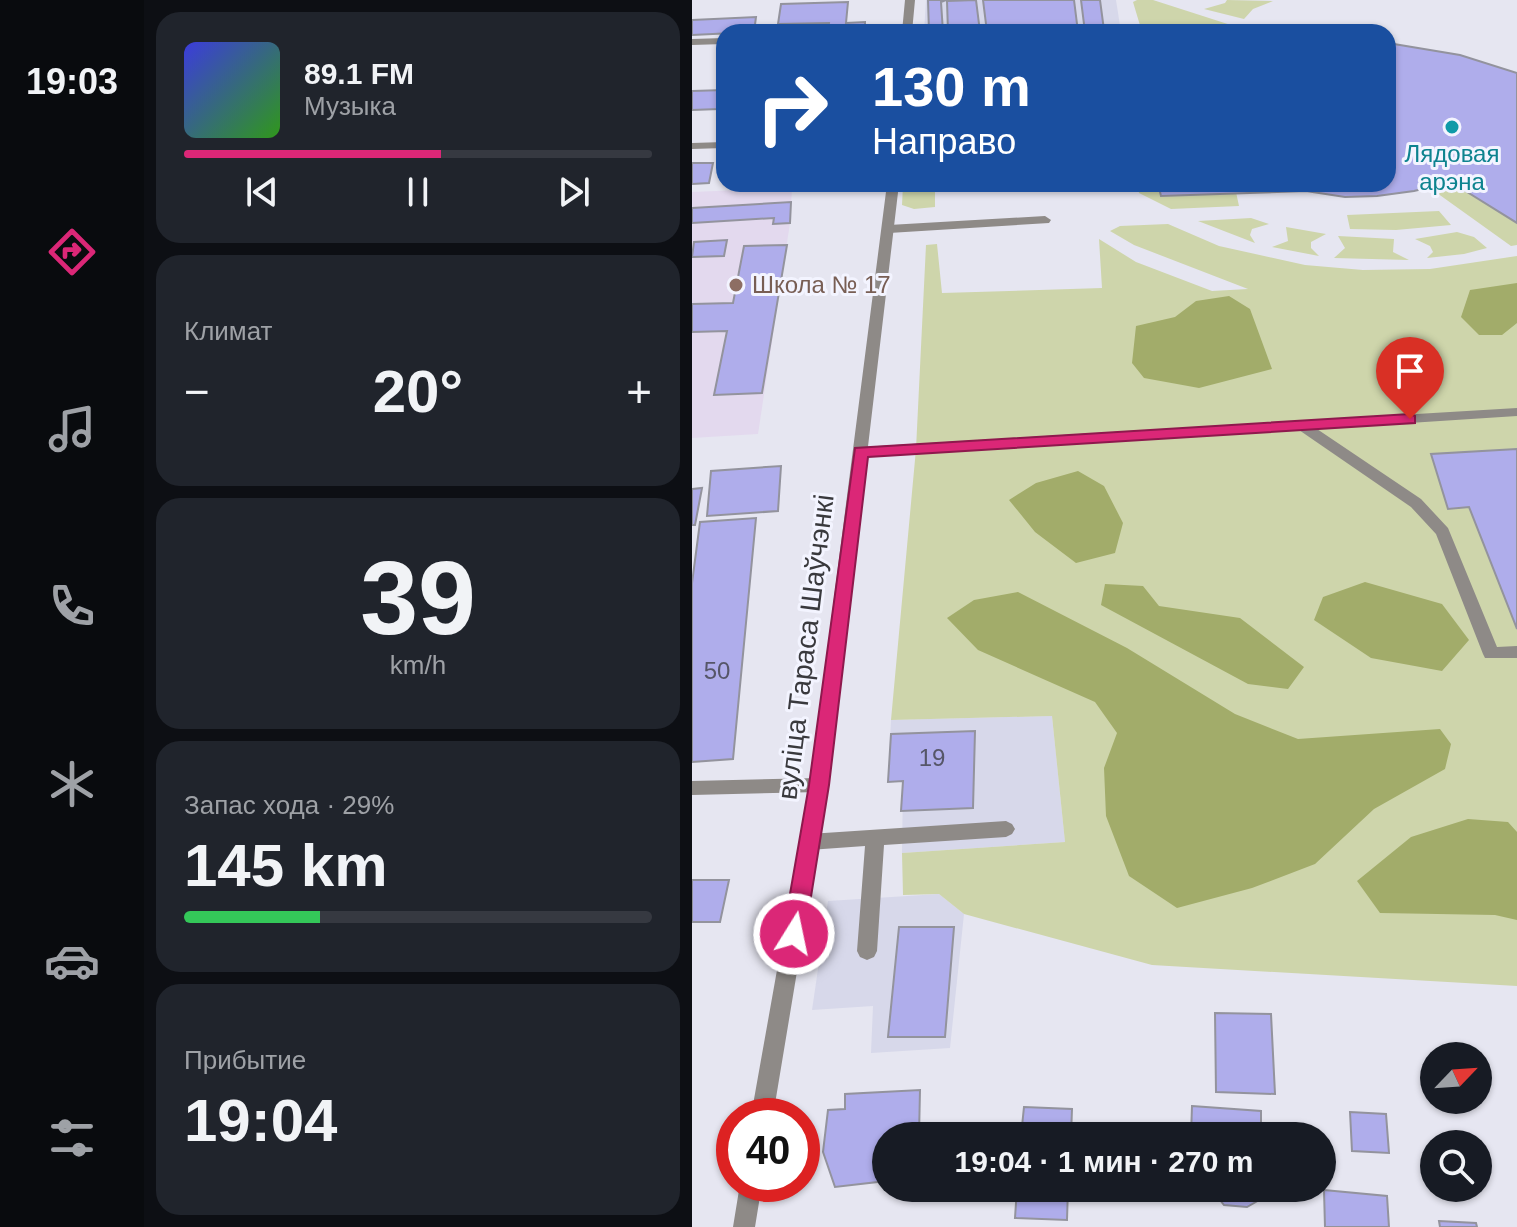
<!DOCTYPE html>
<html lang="ru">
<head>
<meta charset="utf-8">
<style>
	:root { --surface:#171b24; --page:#20242c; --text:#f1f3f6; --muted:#9ea1a6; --line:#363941; --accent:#db2777 }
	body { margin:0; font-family:Arial,sans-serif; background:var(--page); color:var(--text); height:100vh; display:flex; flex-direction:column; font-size:30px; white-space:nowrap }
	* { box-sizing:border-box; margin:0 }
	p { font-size:26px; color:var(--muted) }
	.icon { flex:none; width:44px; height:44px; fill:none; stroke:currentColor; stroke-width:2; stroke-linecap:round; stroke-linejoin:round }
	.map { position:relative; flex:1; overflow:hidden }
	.side { display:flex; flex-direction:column; gap:12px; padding:12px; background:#0d0f14; width:548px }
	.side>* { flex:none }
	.hud { position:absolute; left:24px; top:24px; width:680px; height:168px; border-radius:24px; box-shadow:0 2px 6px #0004; background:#1a4fa0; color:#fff; overflow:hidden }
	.needle { width:52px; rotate:65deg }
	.buttons { position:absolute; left:728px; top:1042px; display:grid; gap:16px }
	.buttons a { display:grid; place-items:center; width:72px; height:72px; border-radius:50%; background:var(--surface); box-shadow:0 2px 6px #0004; font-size:40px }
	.speed { position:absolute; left:24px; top:1098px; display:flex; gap:16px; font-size:40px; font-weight:700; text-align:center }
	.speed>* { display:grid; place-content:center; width:104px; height:104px; border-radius:50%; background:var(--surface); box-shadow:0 2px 6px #0004; line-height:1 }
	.speed .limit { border:12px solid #d22; background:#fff; color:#111 }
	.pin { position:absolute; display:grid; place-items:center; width:68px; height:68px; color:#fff; margin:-82px -34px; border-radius:50% 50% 50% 0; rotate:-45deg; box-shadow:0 0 8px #0007 }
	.pin .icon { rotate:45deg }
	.me { position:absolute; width:88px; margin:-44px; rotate:10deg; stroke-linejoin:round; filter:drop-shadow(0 0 6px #0008) }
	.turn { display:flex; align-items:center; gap:28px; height:168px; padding:0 24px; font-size:36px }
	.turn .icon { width:104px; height:104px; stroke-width:2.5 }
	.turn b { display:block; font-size:56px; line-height:68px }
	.big { font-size:60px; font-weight:700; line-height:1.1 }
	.side .widget { flex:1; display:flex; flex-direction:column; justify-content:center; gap:12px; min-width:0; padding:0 28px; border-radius:24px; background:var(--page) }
	.side .dial { align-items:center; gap:0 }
	.dial b { font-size:104px; line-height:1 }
	.song { display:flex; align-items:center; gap:24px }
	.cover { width:96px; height:96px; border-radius:12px; background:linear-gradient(135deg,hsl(240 70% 55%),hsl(110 70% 35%)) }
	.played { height:8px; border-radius:4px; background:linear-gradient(90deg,var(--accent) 55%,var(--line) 55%) }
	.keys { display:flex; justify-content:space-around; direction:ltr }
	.heat { display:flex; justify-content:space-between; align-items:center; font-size:44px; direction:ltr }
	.charge { height:12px; border-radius:6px; background:linear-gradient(90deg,#34c759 29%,var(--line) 0) }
	.trip { position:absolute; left:180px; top:1122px; width:464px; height:80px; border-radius:40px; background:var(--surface); box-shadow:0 2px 6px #0004; font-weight:700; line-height:80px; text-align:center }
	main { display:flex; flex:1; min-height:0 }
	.menu { display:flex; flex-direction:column; width:144px; justify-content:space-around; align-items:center; background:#090b0e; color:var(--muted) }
	.menu .icon { width:56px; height:56px }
	.menu .active { color:var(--accent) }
	.menu b { font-size:36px; color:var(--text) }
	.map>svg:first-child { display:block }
	.built { fill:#d7d8ea }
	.education { fill:#e3d9ee }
	.green { fill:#ced5ab }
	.forest { fill:#a2ac6a }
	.building { fill:#afadeb; stroke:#93939d; stroke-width:2 }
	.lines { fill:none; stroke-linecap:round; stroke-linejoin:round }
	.service { fill:#8e8a87; fill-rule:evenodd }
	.minor { fill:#8e8a87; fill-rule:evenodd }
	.tertiary { fill:#8e8a87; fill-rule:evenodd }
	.route { fill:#db2777; stroke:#8e194d; stroke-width:2 }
	.culture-dot { fill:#0f9aa8; stroke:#f3f4ff; stroke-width:3 }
	.education-dot { fill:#8d6e63; stroke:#f3f4ff; stroke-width:3 }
	.labels { text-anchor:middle; stroke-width:6; stroke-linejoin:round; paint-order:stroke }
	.far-culture-label { font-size:24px; fill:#0d838f; stroke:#f3f4ff }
	.far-education-label { font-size:24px; fill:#785e54; stroke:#f3f4ff; text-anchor:start }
	.number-label { font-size:24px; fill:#565668 }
	.street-label { font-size:28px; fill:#39393d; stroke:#f3f4ff }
</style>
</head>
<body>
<main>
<nav class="menu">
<b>19:03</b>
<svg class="icon active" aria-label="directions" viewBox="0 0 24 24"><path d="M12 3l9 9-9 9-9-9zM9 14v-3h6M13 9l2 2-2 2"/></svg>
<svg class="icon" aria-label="music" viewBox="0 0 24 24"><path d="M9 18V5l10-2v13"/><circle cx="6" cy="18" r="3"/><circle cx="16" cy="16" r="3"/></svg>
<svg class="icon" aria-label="phone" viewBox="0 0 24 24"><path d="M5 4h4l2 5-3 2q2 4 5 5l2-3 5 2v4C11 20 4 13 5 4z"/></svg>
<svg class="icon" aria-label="climate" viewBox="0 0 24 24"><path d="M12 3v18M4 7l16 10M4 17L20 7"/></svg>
<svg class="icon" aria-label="car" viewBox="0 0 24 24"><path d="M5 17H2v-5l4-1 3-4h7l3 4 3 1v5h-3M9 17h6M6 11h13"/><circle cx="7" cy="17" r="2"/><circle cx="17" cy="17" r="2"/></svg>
<svg class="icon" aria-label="filters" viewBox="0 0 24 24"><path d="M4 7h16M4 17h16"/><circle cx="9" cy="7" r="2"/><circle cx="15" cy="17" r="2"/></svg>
</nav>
<section class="side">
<div class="widget">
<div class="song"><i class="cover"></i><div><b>89.1 FM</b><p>Музыка</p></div></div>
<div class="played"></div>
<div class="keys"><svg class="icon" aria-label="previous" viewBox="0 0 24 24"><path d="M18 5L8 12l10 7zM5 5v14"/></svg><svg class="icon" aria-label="pause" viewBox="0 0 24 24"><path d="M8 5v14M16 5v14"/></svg><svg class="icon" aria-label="next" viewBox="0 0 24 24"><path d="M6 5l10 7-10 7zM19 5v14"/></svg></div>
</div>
<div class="widget"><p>Климат</p>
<div class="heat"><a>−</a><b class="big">20°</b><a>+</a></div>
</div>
<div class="widget dial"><b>39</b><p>km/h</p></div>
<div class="widget"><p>Запас хода · 29%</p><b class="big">145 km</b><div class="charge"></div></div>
<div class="widget"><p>Прибытие</p><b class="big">19:04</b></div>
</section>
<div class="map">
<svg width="825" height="1227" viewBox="0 0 825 1227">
	<rect width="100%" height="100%" fill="#e6e6f1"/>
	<path class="built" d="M234 0H424L429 32H232Z
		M360 716 373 842 210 853 211 781 196 782 199 720Z
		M247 894 272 914 258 1048 179 1053 181 1006 120 1010 136 901Z"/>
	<path class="education" d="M100 188 98 223 66 434 0 438V192Z"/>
	<path class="green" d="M445 0H461L545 27 540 32H450L441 2Z
		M535 0 581 1 561 9 552 19 512 9 533 3Z
		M759 182 825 223V245L819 246 738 188Z
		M211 184H243V207L222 209 210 205Z
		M445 184H466L470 196 544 192 547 206 479 209 447 193Z
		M747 211 759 225 704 230 658 229 655 215Z
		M559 218 577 224 560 229 558 235 563 243 506 221Z
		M476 224 527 246 613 265 671 270 738 269 825 256V986L460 965 272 914 247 894 211 895 210 853 373 842 360 716 199 720 224 449 234 245 245 244 250 293 410 288 407 239 444 262 520 291 556 289 442 245 418 231 428 226Z
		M594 227 634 234 619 242V248L627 256 580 247 596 241Z
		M765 232 782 237 795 248 772 254 735 258 741 252 738 246 723 239Z
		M646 236 702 239 701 252 717 260 642 258 653 248Z"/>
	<path class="forest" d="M825 283V323L810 335H787L769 317 778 290Z
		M537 296 558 309 580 369 507 388 452 378 440 363 444 326 483 317 504 301Z
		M386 471 412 486 431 523 423 553 384 563 343 532 317 500 344 483Z
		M673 582 750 604 777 640 750 671 679 658 622 620 631 597Z
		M413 584 451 586 467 606 548 618 612 667 596 689 556 684 409 605Z
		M326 592 435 648 543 714 606 739 748 729 759 744 753 769 682 809 623 864 560 888 485 908 437 876 414 816 412 768 425 733 403 702 286 650 255 618 282 600Z
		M776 819 816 822 825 832V920L803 915 688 913 665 881 719 837Z"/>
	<path class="building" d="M236 0H254L249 2 251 32H237Z
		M284 0 288 32H256L255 1Z
		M291 0H382L386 32H295Z
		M389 0H408L412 30 393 32Z
		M156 2 154 23 173 22V32H136L137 23 86 24 89 4Z
		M64 17 62 32 0 35V20Z
		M696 43 768 55 825 73V223L759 182 722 191 685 196 653 197 614 191 469 196 466 184H696Z
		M32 90 27 109 0 110V91Z
		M0 163H21L17 183 0 184Z
		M99 202 98 223 81 224 82 218 0 223V208Z
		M35 240 32 256 0 257 2 242Z
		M95 245 70 393 22 395 35 331 0 332V304L41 303 52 246Z
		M825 449V629L777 507 756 509 739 454Z
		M89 466 86 511 15 516 19 471Z
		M10 488 3 525H0V489Z
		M64 518 41 759 0 762V583L8 522Z
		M283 731 281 808 209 811 211 781 196 782 199 734Z
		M0 880H37L28 922H0Z
		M207 927H262L253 1037H196Z
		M523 1013 579 1014 583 1094 524 1092Z
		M228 1090 227 1136H194V1181L143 1187 131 1152 136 1110 153 1109V1094Z
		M500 1106 569 1111V1136H499Z
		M332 1107 380 1109 379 1136H329Z
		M658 1112 694 1114 697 1153 660 1151Z
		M325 1188H376L375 1220 323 1218Z
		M497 1188H569V1199L555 1207 532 1205 524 1195 497 1193Z
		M632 1190 695 1196 697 1227H633Z
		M747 1221 784 1223 785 1227H748Z"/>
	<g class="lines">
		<path class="service" d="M32 38V44L0 45V39Z
			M32 142V148L0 149V143Z
			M353 216 359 220 357 223 197 233 191 229 197 225Z
			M825 408V416L625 429 729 499 756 528 805 647 825 646V658H793L791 654 744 534 719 507 607 430 169 457 162 452 169 447Z
			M314 821 320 824 323 829 320 834 314 837 192 845 185 951 182 957 175 960 168 957 165 951 173 846 117 850 111 847 108 842 111 837 117 834Z"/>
		<path class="minor" d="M127 778 133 780 136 785 133 790 127 792 0 795V781Z"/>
		<path class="tertiary" d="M213 0H223L220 32H210Z
			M195 184H207L136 785 81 1116H59L118 785Z
			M48 1184H70L63 1227H41Z"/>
	</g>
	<path class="route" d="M718 414 723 416V423L176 457 137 785 113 934 109 940 102 943 94 940 91 934 117 785 163 448Z"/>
	<circle class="culture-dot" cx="760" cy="127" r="8"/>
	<circle class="education-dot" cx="44" cy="285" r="8"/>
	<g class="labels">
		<g class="far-culture-label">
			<text x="760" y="162">Лядовая<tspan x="760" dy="28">арэна</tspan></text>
		</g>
		<g class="far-education-label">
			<text x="60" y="293">Школа № 17</text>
		</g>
		<g class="number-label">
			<text x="25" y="679">50</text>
			<text x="240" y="766">19</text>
		</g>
		<g class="street-label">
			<text transform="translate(113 647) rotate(-83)" y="10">вуліца Тараса Шаўчэнкі</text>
		</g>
	</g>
</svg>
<div class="buttons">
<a><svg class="needle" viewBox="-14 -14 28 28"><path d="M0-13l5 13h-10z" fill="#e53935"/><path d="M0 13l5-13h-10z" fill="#9ea1a6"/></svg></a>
<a><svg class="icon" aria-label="search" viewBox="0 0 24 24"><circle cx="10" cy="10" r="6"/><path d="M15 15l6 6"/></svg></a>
</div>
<div class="speed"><div class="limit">40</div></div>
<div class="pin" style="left:718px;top:419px;background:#d93025"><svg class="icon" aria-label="arrive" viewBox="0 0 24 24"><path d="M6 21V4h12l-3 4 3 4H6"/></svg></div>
<svg class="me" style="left:102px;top:934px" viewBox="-20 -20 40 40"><circle r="17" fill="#db2777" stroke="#fff" stroke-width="3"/><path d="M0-11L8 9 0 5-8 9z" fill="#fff"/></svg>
<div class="trip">19:04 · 1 мин · 270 m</div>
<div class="hud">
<div class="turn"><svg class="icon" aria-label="right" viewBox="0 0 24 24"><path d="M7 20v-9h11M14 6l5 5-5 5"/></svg><div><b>130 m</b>Направо</div></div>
</div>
</div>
</main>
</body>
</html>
